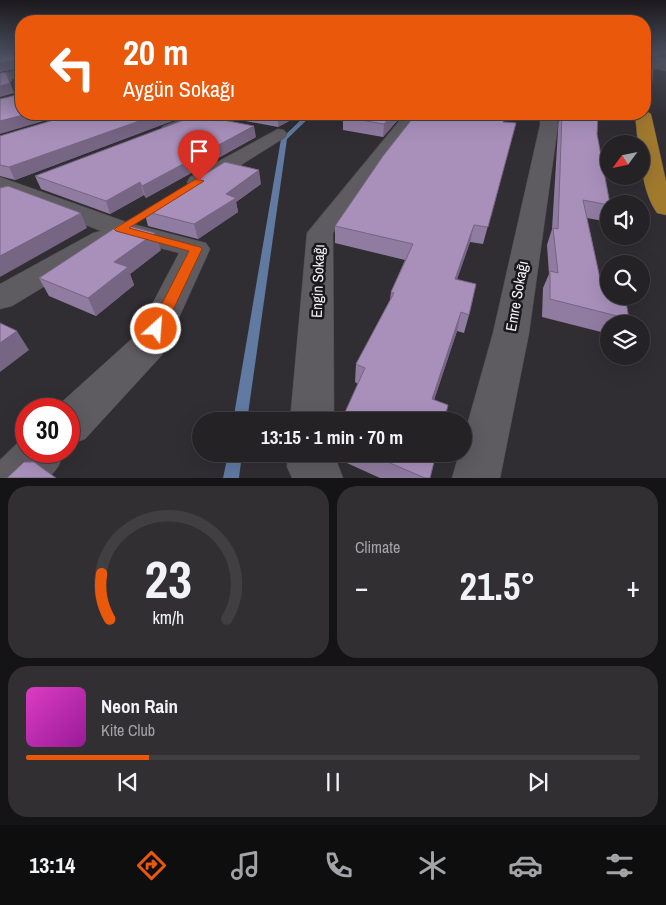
<!DOCTYPE html>
<html lang="en">
<head>
<meta charset="utf-8">
<style>
	:root { --surface:#252226; --page:#312f32; --text:#f1f3f6; --muted:#a3a4a7; --line:#423f43; --accent:#ea580c }
	body { margin:0; font-family:"Archivo Narrow",sans-serif; background:var(--page); color:var(--text); height:100vh; display:flex; flex-direction:column; font-size:19px; white-space:nowrap }
	* { box-sizing:border-box; margin:0 }
	p { font-size:16px; color:var(--muted) }
	.icon { flex:none; width:28px; height:28px; fill:none; stroke:currentColor; stroke-width:2; stroke-linecap:round; stroke-linejoin:round }
	.map { position:relative; height:478px; overflow:hidden }
	.sheet { display:flex; flex-direction:column; gap:8px; padding:8px; background:#141315; flex:1 }
	.sheet>* { flex:none }
	.hud { position:absolute; left:15px; top:15px; width:636px; height:105px; border-radius:20px; box-shadow:0 5px 20px #0002,0 0 0 1px var(--line); background:#ea580c; color:#fff; overflow:hidden }
	.needle { width:32px; rotate:237deg }
	.fabs { position:absolute; left:600px; top:135px; display:grid; gap:10px }
	.fabs a { display:grid; place-items:center; width:50px; height:50px; border-radius:50%; background:var(--surface); box-shadow:0 5px 20px #0002,0 0 0 1px var(--line); font-size:25px }
	.speed { position:absolute; left:15px; top:398px; display:flex; gap:10px; font-size:25px; font-weight:700; text-align:center }
	.speed>* { display:grid; place-content:center; width:65px; height:65px; border-radius:50%; background:var(--surface); box-shadow:0 5px 20px #0002,0 0 0 1px var(--line); line-height:1 }
	.speed .limit { border:8px solid #d22; background:#fff; color:#111 }
	.pin { position:absolute; display:grid; place-items:center; width:42px; height:42px; color:#fff; margin:-51px -21px; border-radius:50% 50% 50% 0; rotate:-45deg; box-shadow:0 0 5px #0007 }
	.pin .icon { rotate:45deg }
	.me { position:absolute; width:55px; margin:-28px; rotate:26deg; stroke-linejoin:round; filter:drop-shadow(0 0 4px #0008) }
	.turn { display:flex; align-items:center; gap:18px; height:105px; padding:0 25px; font-size:22px }
	.turn .icon { width:65px; height:65px; stroke-width:2.5 }
	.turn b { display:block; font-size:35px; line-height:42px }
	.big { font-size:38px; font-weight:700; line-height:1.1 }
	.sheet .widget { flex:1; display:flex; flex-direction:column; justify-content:center; gap:8px; min-width:0; padding:0 18px; border-radius:20px; background:var(--page) }
	.sheet .dial { align-items:center; gap:0 }
	.dial svg { height:130px; overflow:visible; fill:none; stroke:var(--line); stroke-width:7; stroke-linecap:round; text-anchor:middle }
	.dial text { fill:var(--text); stroke:none }
	.song { display:flex; align-items:center; gap:15px }
	.cover { width:60px; height:60px; border-radius:8px; background:linear-gradient(135deg,hsl(310 70% 55%),hsl(300 70% 35%)) }
	.played { height:5px; border-radius:2px; background:linear-gradient(90deg,var(--accent) 20%,var(--line) 20%) }
	.keys { display:flex; justify-content:space-around; direction:ltr }
	.heat { display:flex; justify-content:space-between; align-items:center; font-size:28px; direction:ltr }
	.sheet .tiles { flex:1; display:grid; gap:8px; grid-template-columns:1fr 1fr }
	.widget:last-child { grid-column:span 2 }
	.trip { position:absolute; left:192px; top:412px; width:280px; height:50px; border-radius:25px; background:var(--surface); box-shadow:0 5px 20px #0002,0 0 0 1px var(--line); font-weight:700; line-height:50px; text-align:center }
	.tabs { display:flex; height:80px; justify-content:space-around; align-items:center; background:#0f0e0f; color:var(--muted) }
	.tabs .icon { width:35px; height:35px }
	.tabs .active { color:var(--accent) }
	.tabs b { font-size:22px; color:var(--text) }
	.map>svg:first-child { display:block }
	.lines { fill:none; stroke-linecap:round; stroke-linejoin:round }
	.stream { fill:#617aa2; fill-rule:evenodd }
	.minor-casing { stroke:#4e4b50; stroke-width:1 }
	.highway-casing { stroke:#4e4b50; stroke-width:1 }
	.minor { fill:#5e5b61; fill-rule:evenodd }
	.highway { fill:#a17a2e; fill-rule:evenodd }
	.minor-bridge-casing { stroke:#4e4b50; stroke-width:13; stroke-linecap:butt }
	.minor-bridge { stroke:#5e5b61; stroke-width:12 }
	.wall { fill:#907ca1 }
	.shaded-wall { fill:#766583 }
	.building { fill:#a890bb; stroke:#766583 }
	.route { fill:#ea580c; stroke:#983908 }
	.labels { text-anchor:middle; stroke-width:5; stroke-linejoin:round; paint-order:stroke }
	.street-label { font-size:15px; fill:#f4f2f6; stroke:#181719 }
</style>
</head>
<body>
<div class="map">
<svg width="666" height="478" viewBox="0 0 666 478">
	<rect width="100%" height="100%" fill="#312e33"/>
	<g class="lines">
		<path class="stream" d="M307 114H313L287 139 247 421H233L281 139Z
			M228 454H242L239 478H223Z"/>
		<g class="minor-casing">
			<path id="minor" d="M21 69V77L0 82V74Z
				M196 114H218L216 117 175 134H163L160 130 163 126Z
				M405 114H422L333 233 334 421H290L307 233Z
				M540 114H556L558 125 529 333 500 478H452L459 454H464V436L493 333 540 125Z
				M278 129 284 130 287 134 284 138 206 187 198 189 190 187 187 182 190 177Z
				M0 177 129 223 206 243 210 249 162 355 85 439 69 445V409H54L136 335 179 253 114 236 117 239 113 245 12 306 0 309V284L93 233 101 231 0 192Z
				M26 435V451H65L58 467 49 478H0V460Z
				M288 454H334L343 478H292L287 467Z"/>
		</g>
		<g class="highway-casing">
			<path id="highway" d="M650 52H660L653 70 652 83 645 87V61Z
				M645 110 651 114 666 181V215L657 213C643 192 641 168 641 144H638L635 114H645Z"/>
		</g>
		<use href="#minor" class="minor"/>
		<use href="#highway" class="highway"/>
		<g class="minor-bridge-casing">
			<path id="minor-bridge" d="M645 60 666 65"/>
		</g>
		<use href="#minor-bridge" class="minor-bridge"/>
	</g>
	<path class="wall" d="M3 52H21V73L19 68 0 72V53L18 54Z
		M74 114H182L180 118 15 180 0 176V136Z
		M219 114H302L278 127 219 116Z
		M403 114 383 137 343 130V117Z
		M559 114H598L597 134 609 208 603 221 587 218 601 283 629 319 627 324H609V334L542 317 543 288 549 274 547 245 552 229Z
		M505 122 516 123 483 244 470 242 457 279 469 315 464 333 457 331 434 400 358 384 355 382 356 364 390 300 391 292 405 260 335 243V226Z
		M256 137 146 198 144 195 110 214 41 189 35 176Z
		M261 184 236 202 238 212 198 239 148 226 144 211Z
		M161 250 130 274 134 285 96 316 49 296 39 278Z
		M336 454H436L430 478H380L338 459Z"/>
	<path class="shaded-wall" d="M17 59 21 67 0 72V63Z
		M8 72 12 81 10 82 14 93 0 97V86L6 73Z
		M27 114H67L0 134V121Z
		M159 114H182L180 118 15 180 9 167Z
		M282 114H302L278 127V116Z
		M393 114H403L383 137 384 124Z
		M254 126 256 137 146 198 142 186Z
		M259 170 261 184 236 202 238 212 198 239 194 224 226 194Z
		M140 182 144 195 110 214 106 201Z
		M81 213 87 228 0 277V256Z
		M474 225 470 242 451 297 455 279Z
		M155 233 161 250 130 274 134 285 96 316 88 298 114 262Z
		M461 312 457 331 428 418 432 399Z
		M17 331 29 350 0 372V343Z"/>
	<path class="building" d="M18 52H21V67L19 68V60L17 59 0 63V53L17 55Z
		M8 72 6 73 10 83 0 86V73Z
		M21 94V114H27L0 121V99Z
		M74 114H159L9 167 0 165V136Z
		M265 114H282L278 116Z
		M347 114H393L384 124 343 117Z
		M416 114H506L503 122 516 123 488 227 474 225 455 279 476 284 469 315 461 312 432 399 448 405 444 421H341L365 368 356 364 394 293 391 292 413 244 335 226 383 156Z
		M562 114H598L597 134 610 204H609V205L583 200 601 283 609 284V296H625L629 319 550 299V271L558 273 553 228 558 229Z
		M197 115 254 126 142 186 140 182 106 201 35 176Z
		M225 162 259 170 226 194 236 198 194 224 144 211Z
		M8 186 81 213 0 256V188Z
		M121 224 155 233 114 262 128 267 88 298 39 278Z
		M0 323 17 331 0 343Z
		M369 454H436L430 478H425Z
		M24 462H34L56 478H7Z"/>
	<linearGradient id="sky" x2="0" y2="1"><stop stop-color="#1b191c"/><stop offset="0.44" stop-color="#484c5b"/><stop offset="1" stop-color="#484c5b" stop-opacity="0"/></linearGradient>
	<rect width="666" height="118" fill="url(#sky)"/>
	<path class="route" d="M196 179 204 181 129 228 200 247 202 249 164 329 162 333H151L149 329 189 251 116 231 114 229Z"/>
	<g class="labels">
		<g class="street-label">
			<text transform="translate(318 281) rotate(-88)" y="5">Engin Sokağı</text>
			<text transform="translate(517 296) rotate(-80)" y="5">Emre Sokağı</text>
		</g>
	</g>
</svg>
<div class="fabs">
<a><svg class="needle" viewBox="-14 -14 28 28"><path d="M0-13l5 13h-10z" fill="#e53935"/><path d="M0 13l5-13h-10z" fill="#a3a4a7"/></svg></a>
<a><svg class="icon" aria-label="sound" viewBox="0 0 24 24"><path d="M4 9h4l5-4v14l-5-4H4zM17 9q2 3 0 6"/></svg></a>
<a><svg class="icon" aria-label="search" viewBox="0 0 24 24"><circle cx="10" cy="10" r="6"/><path d="M15 15l6 6"/></svg></a>
<a><svg class="icon" aria-label="layers" viewBox="0 0 24 24"><path d="M12 4l9 5-9 5-9-5zM3 14l9 5 9-5"/></svg></a>
</div>
<div class="speed"><div class="limit">30</div></div>
<div class="pin" style="left:199px;top:181px;background:#d93025"><svg class="icon" aria-label="arrive" viewBox="0 0 24 24"><path d="M6 21V4h12l-3 4 3 4H6"/></svg></div>
<svg class="me" style="left:156px;top:329px" viewBox="-20 -20 40 40"><circle r="17" fill="#ea580c" stroke="#fff" stroke-width="3"/><path d="M0-11L8 9 0 5-8 9z" fill="#fff"/></svg>
<div class="trip">13:15 · 1 min · 70 m</div>
<div class="hud">
<div class="turn"><svg class="icon" aria-label="left" viewBox="0 0 24 24"><path d="M17 20v-9H6M10 6l-5 5 5 5"/></svg><div><b>20 m</b>Aygün Sokağı</div></div>
</div>
</div>
<section class="sheet">
<div class="tiles">
<div class="widget dial"><svg viewBox="0 0 100 80">
<path d="M14 69A42 42 0 1 1 86 69"/>
<path d="M14 69A42 42 0 0 1 9 41" stroke="#ea580c"/>
<text x="50" y="56" font-size="32" font-weight="700">23</text>
<text x="50" y="72" font-size="11">km/h</text>
</svg></div>
<div class="widget"><p>Climate</p>
<div class="heat"><a>−</a><b class="big">21.5°</b><a>+</a></div>
</div>
<div class="widget">
<div class="song"><i class="cover"></i><div><b>Neon Rain</b><p>Kite Club</p></div></div>
<div class="played"></div>
<div class="keys"><svg class="icon" aria-label="previous" viewBox="0 0 24 24"><path d="M18 5L8 12l10 7zM5 5v14"/></svg><svg class="icon" aria-label="pause" viewBox="0 0 24 24"><path d="M8 5v14M16 5v14"/></svg><svg class="icon" aria-label="next" viewBox="0 0 24 24"><path d="M6 5l10 7-10 7zM19 5v14"/></svg></div>
</div>
</div>
</section>
<nav class="tabs">
<b>13:14</b>
<svg class="icon active" aria-label="directions" viewBox="0 0 24 24"><path d="M12 3l9 9-9 9-9-9zM9 14v-3h6M13 9l2 2-2 2"/></svg>
<svg class="icon" aria-label="music" viewBox="0 0 24 24"><path d="M9 18V5l10-2v13"/><circle cx="6" cy="18" r="3"/><circle cx="16" cy="16" r="3"/></svg>
<svg class="icon" aria-label="phone" viewBox="0 0 24 24"><path d="M5 4h4l2 5-3 2q2 4 5 5l2-3 5 2v4C11 20 4 13 5 4z"/></svg>
<svg class="icon" aria-label="climate" viewBox="0 0 24 24"><path d="M12 3v18M4 7l16 10M4 17L20 7"/></svg>
<svg class="icon" aria-label="car" viewBox="0 0 24 24"><path d="M5 17H2v-5l4-1 3-4h7l3 4 3 1v5h-3M9 17h6M6 11h13"/><circle cx="7" cy="17" r="2"/><circle cx="17" cy="17" r="2"/></svg>
<svg class="icon" aria-label="filters" viewBox="0 0 24 24"><path d="M4 7h16M4 17h16"/><circle cx="9" cy="7" r="2"/><circle cx="15" cy="17" r="2"/></svg>
</nav>
</body>
</html>
